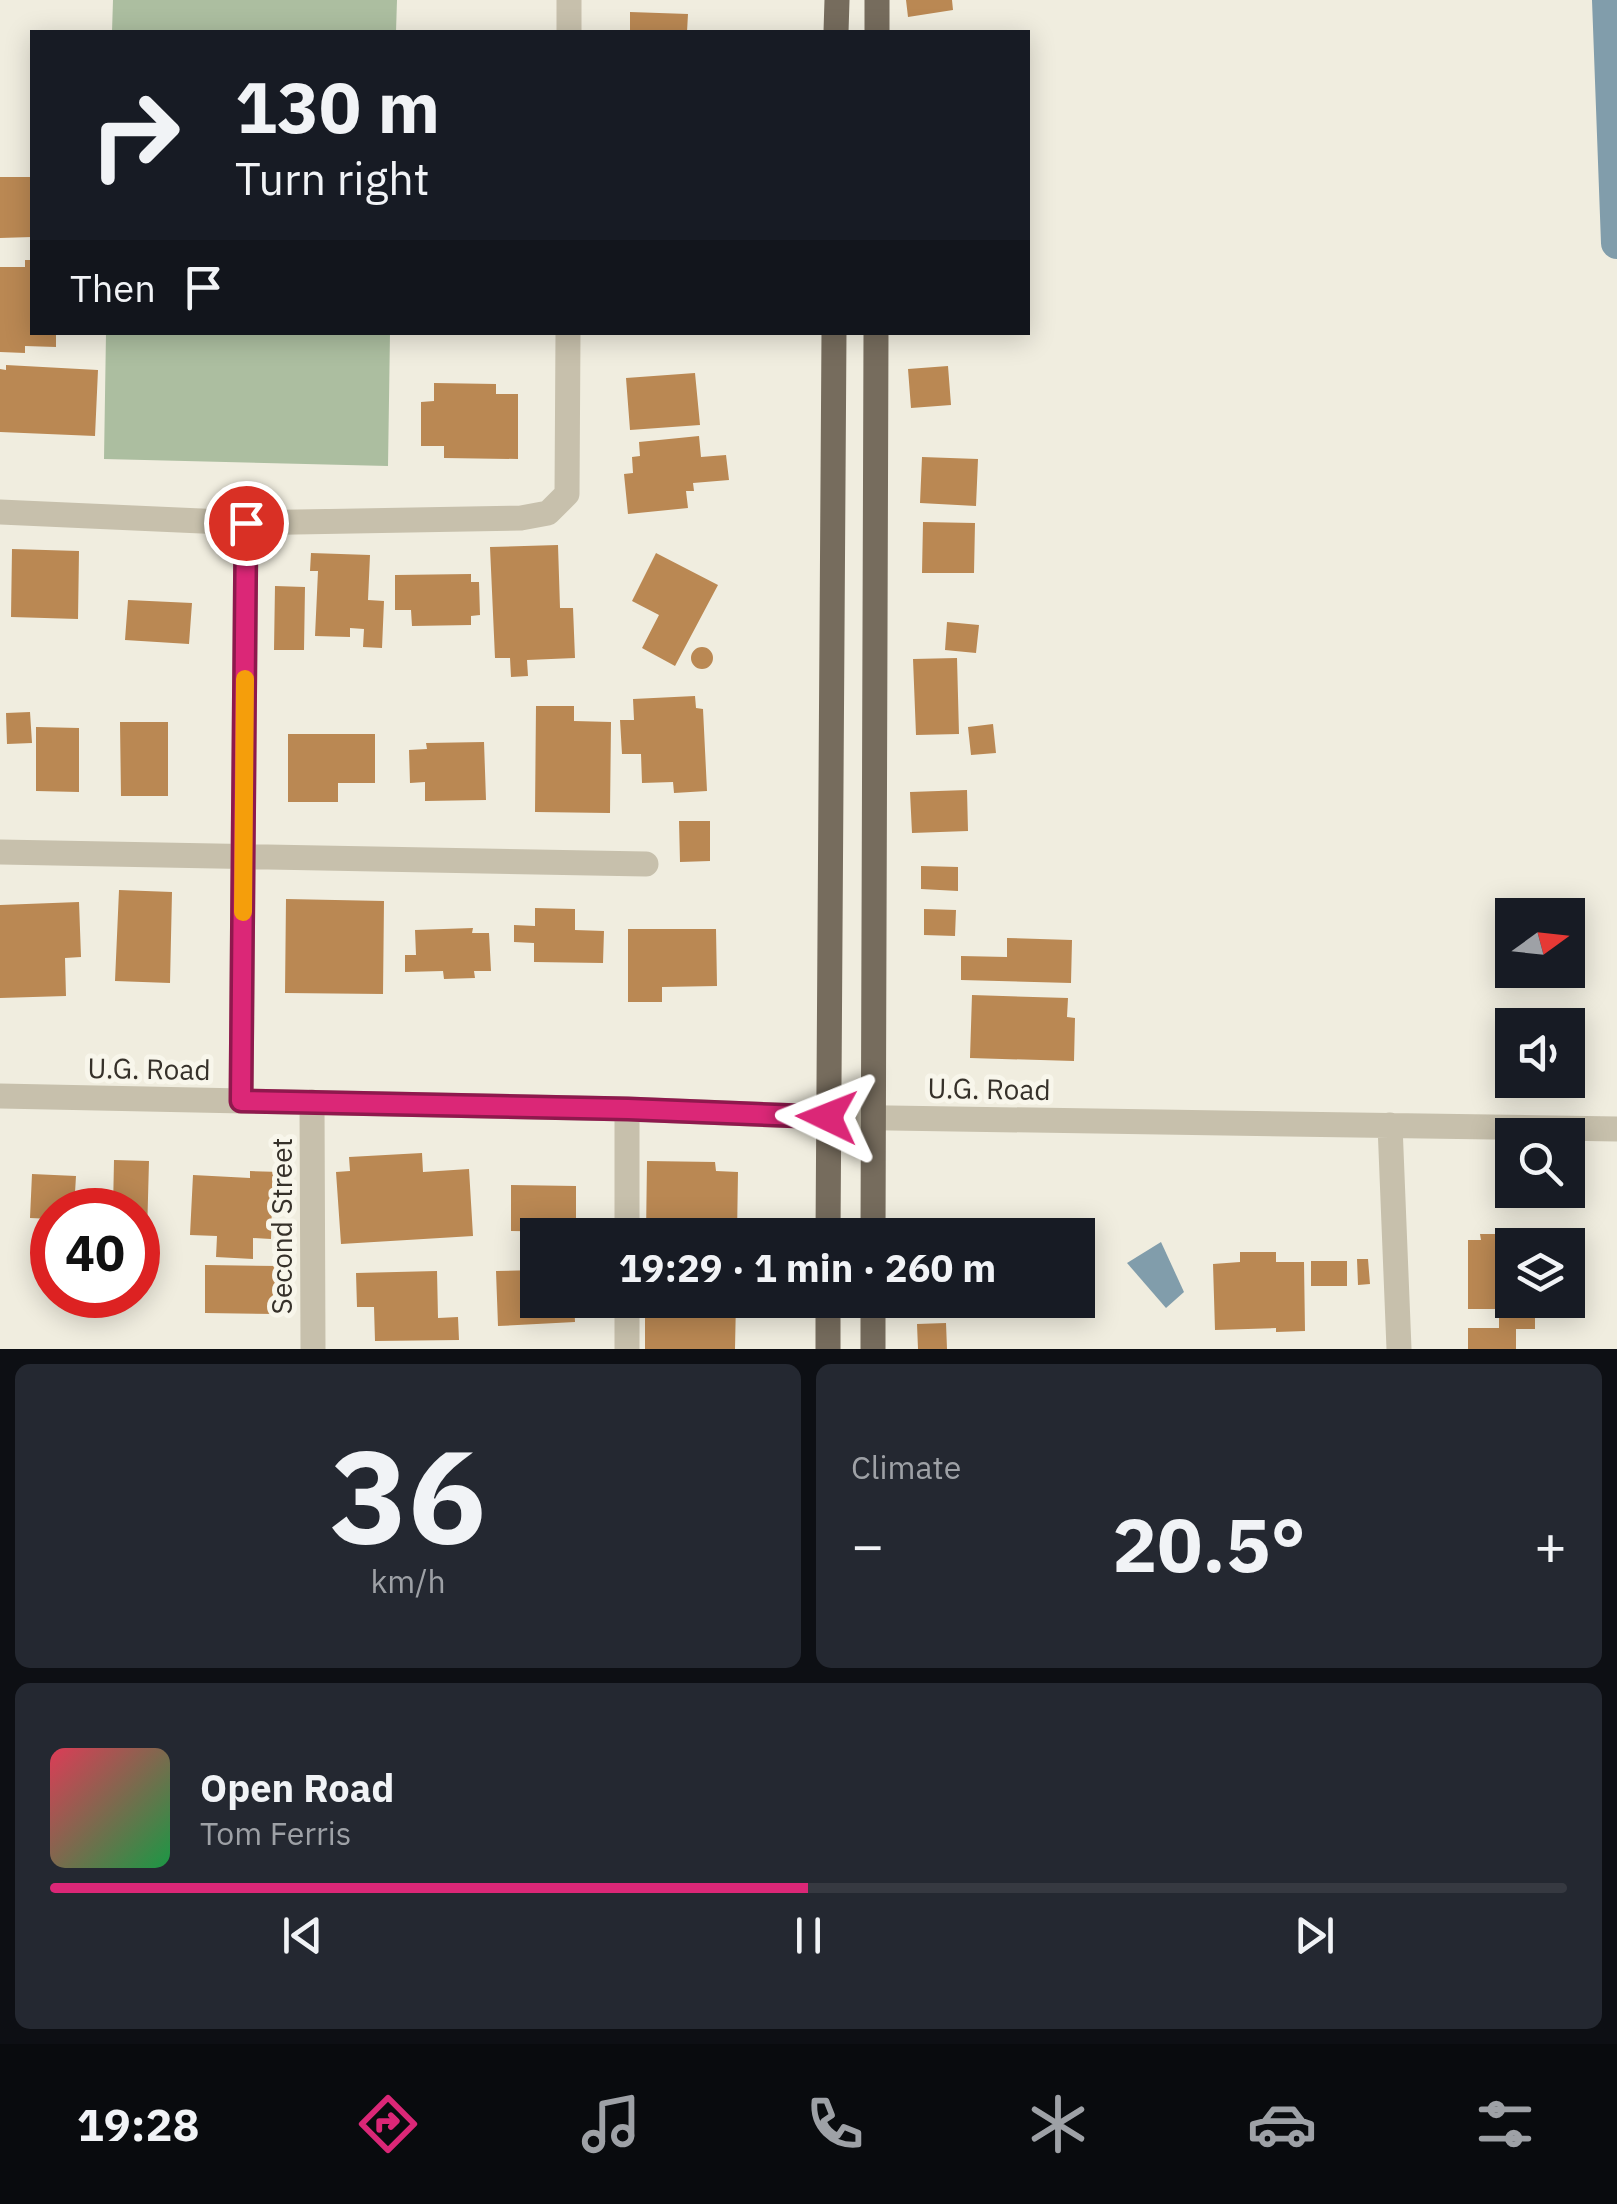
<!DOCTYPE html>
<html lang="en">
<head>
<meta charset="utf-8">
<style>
	:root { --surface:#171b24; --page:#242831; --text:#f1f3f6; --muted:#9ea1a6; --line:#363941; --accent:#db2777 }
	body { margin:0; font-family:"IBM Plex Sans",sans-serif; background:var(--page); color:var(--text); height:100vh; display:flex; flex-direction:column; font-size:38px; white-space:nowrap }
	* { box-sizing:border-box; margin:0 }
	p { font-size:32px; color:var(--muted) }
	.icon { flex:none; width:55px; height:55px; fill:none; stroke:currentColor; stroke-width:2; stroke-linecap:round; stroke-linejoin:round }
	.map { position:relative; height:1349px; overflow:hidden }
	.side { display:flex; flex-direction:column; gap:15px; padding:15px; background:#0d0f14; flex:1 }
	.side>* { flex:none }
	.hud { position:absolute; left:30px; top:30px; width:1000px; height:305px; border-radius:0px; box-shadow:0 5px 25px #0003; background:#171b24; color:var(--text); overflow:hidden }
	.needle { width:65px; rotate:75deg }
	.controls { position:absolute; left:1495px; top:898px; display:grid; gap:20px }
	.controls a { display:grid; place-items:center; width:90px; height:90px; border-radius:0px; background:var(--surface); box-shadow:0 5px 25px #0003; font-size:50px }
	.speed { position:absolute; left:30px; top:1188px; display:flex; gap:20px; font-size:50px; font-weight:700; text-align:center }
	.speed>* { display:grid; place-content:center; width:130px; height:130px; border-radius:50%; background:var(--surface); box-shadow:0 5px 25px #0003; line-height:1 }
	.speed .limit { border:15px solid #d22; background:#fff; color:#111 }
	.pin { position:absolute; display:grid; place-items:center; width:85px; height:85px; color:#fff; margin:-42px; border:5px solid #fff; border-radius:50%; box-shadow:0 2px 10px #0007 }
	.me { position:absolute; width:110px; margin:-55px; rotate:272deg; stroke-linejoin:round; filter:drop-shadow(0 0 8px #0008) }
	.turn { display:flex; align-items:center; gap:35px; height:210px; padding:0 40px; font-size:45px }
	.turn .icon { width:130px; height:130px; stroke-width:2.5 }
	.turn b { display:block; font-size:70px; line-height:85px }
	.then { display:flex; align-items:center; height:95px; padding:0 40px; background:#0003; gap:20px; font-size:38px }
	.big { font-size:75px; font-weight:700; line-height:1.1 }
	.side .tile { flex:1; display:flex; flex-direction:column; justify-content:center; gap:15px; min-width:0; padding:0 35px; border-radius:15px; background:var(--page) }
	.side .dial { align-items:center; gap:0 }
	.dial b { font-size:130px; line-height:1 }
	.song { display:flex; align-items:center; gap:30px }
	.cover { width:120px; height:120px; border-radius:15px; background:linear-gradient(135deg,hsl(350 70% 55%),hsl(140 70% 35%)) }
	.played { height:10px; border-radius:5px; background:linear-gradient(90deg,var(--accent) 50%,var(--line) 50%) }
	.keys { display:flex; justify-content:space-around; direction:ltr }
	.heat { display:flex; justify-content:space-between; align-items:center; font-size:55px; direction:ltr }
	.side .tiles { flex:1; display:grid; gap:15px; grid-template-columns:1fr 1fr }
	.tile:last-child { grid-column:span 2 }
	.trip { position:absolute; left:520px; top:1218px; width:575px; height:100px; border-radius:0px; background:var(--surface); box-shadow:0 5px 25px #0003; font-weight:700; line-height:100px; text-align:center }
	.dock { display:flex; height:160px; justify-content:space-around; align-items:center; background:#090b0e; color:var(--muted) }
	.dock .icon { width:70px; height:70px }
	.dock .on { color:var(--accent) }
	.dock b { font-size:45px; color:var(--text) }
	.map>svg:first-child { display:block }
	.green { fill:#acbea0 }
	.water { fill:#819dab }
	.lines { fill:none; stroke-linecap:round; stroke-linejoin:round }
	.canal { stroke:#819dab; stroke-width:32 }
	.building { fill:#ba8853 }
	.minor { stroke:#c7c0ac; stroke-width:25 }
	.major { stroke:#766c5d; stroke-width:25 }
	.route-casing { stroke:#8e194d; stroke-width:25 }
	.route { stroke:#db2777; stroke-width:18 }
	.slow { stroke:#f59e0b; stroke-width:18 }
	.labels { text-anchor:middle; stroke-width:10; stroke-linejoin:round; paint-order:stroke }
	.street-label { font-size:28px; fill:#36312a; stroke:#f8f6eb }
</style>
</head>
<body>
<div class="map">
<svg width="1617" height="1349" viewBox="0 0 1617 1349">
	<rect width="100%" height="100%" fill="#f0eddf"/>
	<path class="green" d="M113 0H397L396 32H112Z
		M106 333H390L388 466 104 459Z"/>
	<path class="water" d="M1161 1242 1184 1292 1166 1308 1127 1263Z"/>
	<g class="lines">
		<path class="canal" d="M1608 0 1617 243"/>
	</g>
	<path class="building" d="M906 0H952L953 10 908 17Z
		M630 12 688 14 687 32H630Z
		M0 177H32V237L0 238Z
		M25 260H32V332H56V347L25 346V353L0 352V267H25Z
		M6 365 98 370 95 436 0 432V369L6 370Z
		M948 366 951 405 911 408 908 369Z
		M695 373 700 425 630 430 626 378Z
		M434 383 496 384V394H518V459L444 458V446H421V402L434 401Z
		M699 436 701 457 726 455 729 480 693 483 694 491H686L688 508 628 514 624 474 633 473 632 457 640 456 639 442Z
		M922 457 978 459 976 506 920 503Z
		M923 522 975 523 974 573H922Z
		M558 545 560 608H573L575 658 527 660 528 676 511 677 510 658H495L490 547Z
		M12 549 79 551 78 619 11 617Z
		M311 553 370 555 368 600 384 601 382 648 363 647 364 629 350 628V637L315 636 318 571H310Z
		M656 553 718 585 675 666 642 648 659 615 632 601Z
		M471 574V582H479L480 615 471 616V625L412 626 411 610H395V575Z
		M275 586 305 587 304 650H274Z
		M128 600 192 603 189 644 125 640Z
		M947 622 979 625 976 653 945 650Z
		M691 658a11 11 0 1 1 22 0a11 11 0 1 1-22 0Z
		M957 658 959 734 916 735 913 659Z
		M695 696 696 708 703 709 707 791 674 793 673 782 642 783 641 754H622L620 720H634L633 699Z
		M536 706H574V721L611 722 610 813 535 812Z
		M30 712 32 743 7 744 6 713Z
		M120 722H168V796H121Z
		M993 724 996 753 971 755 968 727Z
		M36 727 79 728V792L36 791Z
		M288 734H375V783H338V802H288Z
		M484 742 486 800 425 801V782L410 783 409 750 427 749 426 743Z
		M967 790 968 831 912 833 910 792Z
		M679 821H710V861L680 862Z
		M921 866 958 867V891L921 889Z
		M119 890 172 892 170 983 115 981Z
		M286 899 384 901 383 994 285 993Z
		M79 902 81 957 65 958 66 996 0 998V905Z
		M535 908 575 909V930L604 931 603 963 534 962V943L514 942V925L535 926Z
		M924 909 956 910 955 936 924 935Z
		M473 928 472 933H489L491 971H474L475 978 444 979 443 971 405 972V955H416L415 930Z
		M628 929H716L717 986 662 987V1002H628Z
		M1007 938 1072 940 1071 983 961 980V956L1007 957Z
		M972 995 1068 998 1067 1017 1075 1018 1074 1061 970 1058Z
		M422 1153 423 1172 469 1169 473 1236 341 1244 336 1172 350 1171 349 1157Z
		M114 1160 149 1161 147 1235H138V1210H113Z
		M647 1161 715 1162 716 1171 738 1172 737 1235H646Z
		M250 1171 281 1172 280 1205 272 1204 271 1239 253 1238V1259L216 1257 217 1236 190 1235 193 1175 250 1178Z
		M32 1174 76 1176 74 1210H52V1219L30 1218Z
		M511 1185 576 1186V1232L511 1231Z
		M1480 1234H1521V1245H1512V1300H1535V1329H1516V1349H1468V1328H1499V1309H1468V1240H1481Z
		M1240 1252H1276V1262H1304L1305 1331 1276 1332V1328L1215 1330 1213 1264 1240 1262Z
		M1357 1259H1368L1370 1284 1358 1285Z
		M1311 1261H1347V1286H1311Z
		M205 1265 278 1266V1279H284L283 1304H277V1314L205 1313Z
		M538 1270V1300H574L575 1322 498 1326 496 1271Z
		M437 1271 438 1318 458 1317 459 1340 375 1341 374 1307H357L356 1273Z
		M60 1295H92V1307L60 1306Z
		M645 1300H736L735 1349H645Z
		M946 1323 947 1349H918L917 1324Z"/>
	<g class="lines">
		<path class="minor" d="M569 32V0
			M0 512 246 523 521 518 548 513 567 494 568 332
			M0 852 646 864
			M0 1096 627 1109 827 1117 1617 1129
			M241 1101 246 523
			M312 1102 313 1349
			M1390 1125 1399 1349
			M627 1235V1109
			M627 1349V1300"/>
		<path class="major" d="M836 32 837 0
			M877 32V0
			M828 1235 834 332
			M873 1235 876 332
			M828 1300V1349
			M873 1349V1300"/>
	</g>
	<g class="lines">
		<g class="route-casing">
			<path id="route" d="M246 523 241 1101 628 1109 827 1117"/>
		</g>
		<use href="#route" class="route"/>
		<path class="slow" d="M243 912 245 679"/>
	</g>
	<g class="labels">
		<g class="street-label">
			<text transform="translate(149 1069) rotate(1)" y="10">U.G. Road</text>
			<text transform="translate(989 1089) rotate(1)" y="10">U.G. Road</text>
			<text transform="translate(282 1226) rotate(-90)" y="10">Second Street</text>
		</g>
	</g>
</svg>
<div class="controls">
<a><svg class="needle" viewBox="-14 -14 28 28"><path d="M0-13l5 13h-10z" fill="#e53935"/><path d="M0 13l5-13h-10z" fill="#9ea1a6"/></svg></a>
<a><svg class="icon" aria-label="sound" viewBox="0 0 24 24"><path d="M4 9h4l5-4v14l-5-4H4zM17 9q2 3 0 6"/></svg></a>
<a><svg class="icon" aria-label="search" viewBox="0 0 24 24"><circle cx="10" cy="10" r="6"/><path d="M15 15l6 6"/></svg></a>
<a><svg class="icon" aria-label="layers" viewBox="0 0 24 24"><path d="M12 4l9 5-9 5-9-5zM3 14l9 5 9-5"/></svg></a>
</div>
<div class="speed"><div class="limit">40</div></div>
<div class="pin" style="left:246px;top:523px;background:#d93025"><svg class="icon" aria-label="arrive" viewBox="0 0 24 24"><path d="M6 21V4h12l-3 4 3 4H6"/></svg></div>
<svg class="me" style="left:827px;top:1117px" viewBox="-20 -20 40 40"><path d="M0-17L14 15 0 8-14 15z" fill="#db2777" stroke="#fff" stroke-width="4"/></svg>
<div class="trip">19:29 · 1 min · 260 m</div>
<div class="hud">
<div class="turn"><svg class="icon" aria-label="right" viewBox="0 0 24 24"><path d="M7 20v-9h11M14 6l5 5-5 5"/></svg><div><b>130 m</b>Turn right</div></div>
<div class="then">Then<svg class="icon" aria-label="arrive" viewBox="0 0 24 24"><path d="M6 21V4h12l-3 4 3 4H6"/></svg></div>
</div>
</div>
<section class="side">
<div class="tiles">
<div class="tile dial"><b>36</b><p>km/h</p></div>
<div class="tile"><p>Climate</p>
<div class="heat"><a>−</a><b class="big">20.5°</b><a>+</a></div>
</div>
<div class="tile">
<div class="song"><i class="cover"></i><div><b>Open Road</b><p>Tom Ferris</p></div></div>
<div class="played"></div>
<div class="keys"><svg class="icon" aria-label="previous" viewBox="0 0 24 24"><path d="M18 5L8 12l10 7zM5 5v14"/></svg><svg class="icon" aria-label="pause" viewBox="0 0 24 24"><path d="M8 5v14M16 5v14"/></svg><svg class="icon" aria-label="next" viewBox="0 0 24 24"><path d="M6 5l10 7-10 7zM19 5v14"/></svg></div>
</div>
</div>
</section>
<nav class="dock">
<b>19:28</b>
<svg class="icon on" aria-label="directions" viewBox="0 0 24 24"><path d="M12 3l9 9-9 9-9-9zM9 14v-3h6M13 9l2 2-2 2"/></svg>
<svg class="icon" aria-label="music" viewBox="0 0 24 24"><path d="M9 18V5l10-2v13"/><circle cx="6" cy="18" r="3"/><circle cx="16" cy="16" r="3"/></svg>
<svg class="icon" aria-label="phone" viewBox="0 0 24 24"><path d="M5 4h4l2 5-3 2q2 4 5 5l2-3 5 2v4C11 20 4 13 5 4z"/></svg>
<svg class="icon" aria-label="climate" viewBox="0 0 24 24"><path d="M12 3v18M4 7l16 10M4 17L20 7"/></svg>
<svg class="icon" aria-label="car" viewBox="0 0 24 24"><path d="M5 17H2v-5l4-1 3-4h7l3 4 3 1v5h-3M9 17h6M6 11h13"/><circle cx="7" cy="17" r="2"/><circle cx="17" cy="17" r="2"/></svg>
<svg class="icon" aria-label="filters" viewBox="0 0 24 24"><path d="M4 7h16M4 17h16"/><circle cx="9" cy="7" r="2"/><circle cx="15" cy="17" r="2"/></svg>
</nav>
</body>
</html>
